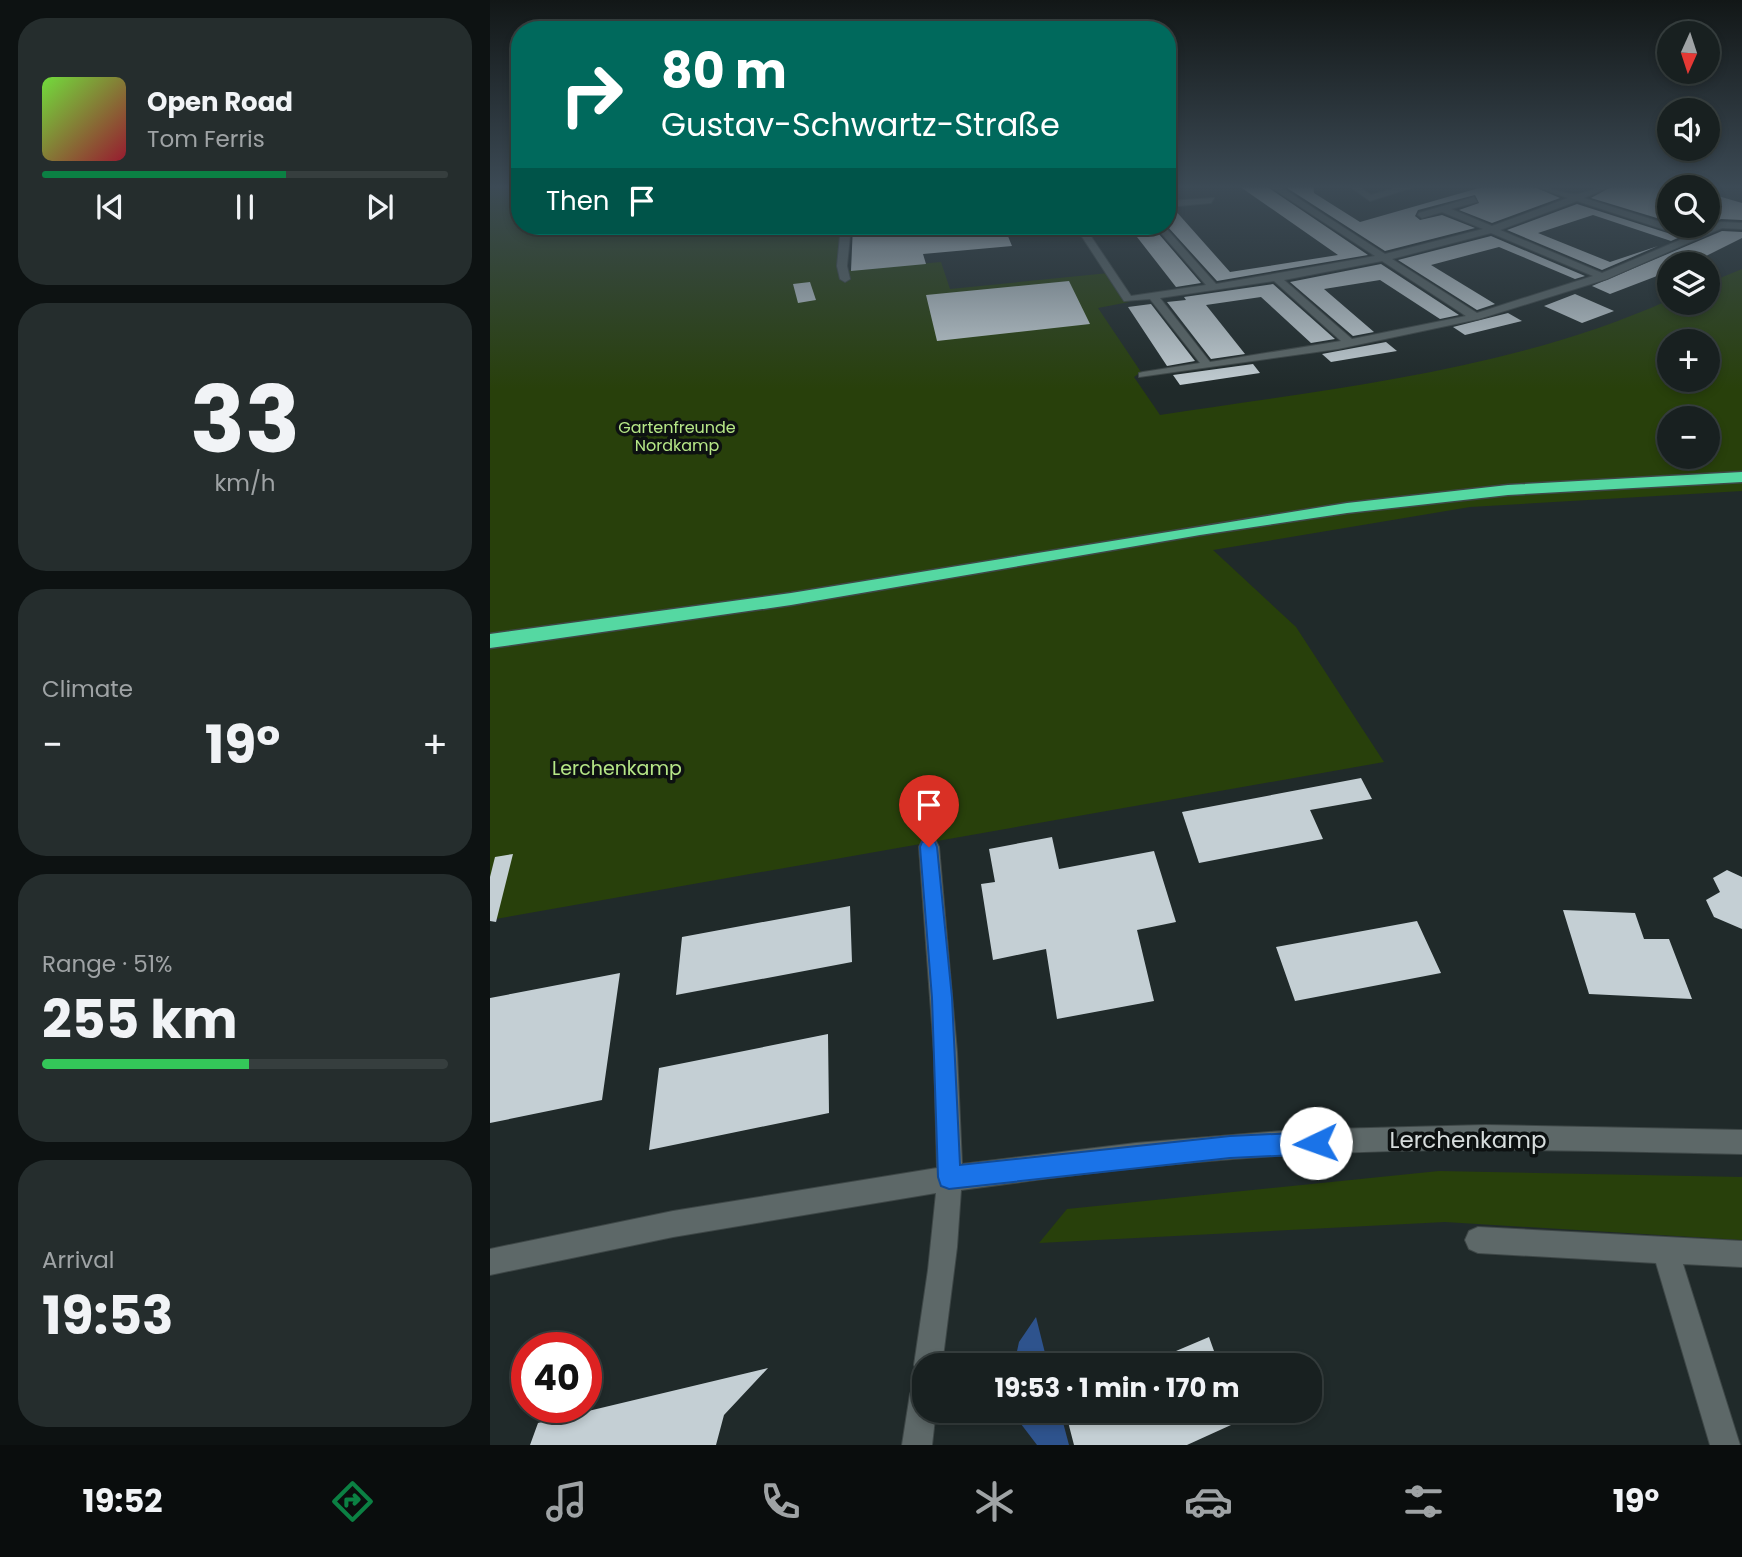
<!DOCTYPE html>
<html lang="en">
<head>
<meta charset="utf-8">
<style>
	:root { --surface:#182020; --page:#252d2d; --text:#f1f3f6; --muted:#9fa3a5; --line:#363e3e; --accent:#0b8043 }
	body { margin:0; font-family:Poppins,sans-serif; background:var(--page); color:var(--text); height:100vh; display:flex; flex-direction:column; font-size:26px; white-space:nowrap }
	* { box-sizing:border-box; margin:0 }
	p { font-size:23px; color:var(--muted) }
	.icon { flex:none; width:38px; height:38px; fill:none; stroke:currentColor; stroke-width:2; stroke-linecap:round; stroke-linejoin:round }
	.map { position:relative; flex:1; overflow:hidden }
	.drawer { display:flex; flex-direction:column; gap:18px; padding:18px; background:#0d1212; width:490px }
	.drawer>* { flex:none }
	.hud { position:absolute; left:21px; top:21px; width:665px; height:214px; border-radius:28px; box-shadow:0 4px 10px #0003,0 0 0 2px var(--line); background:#00695c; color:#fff; overflow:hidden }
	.needle { width:46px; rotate:183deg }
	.tools { position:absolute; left:1167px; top:21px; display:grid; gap:14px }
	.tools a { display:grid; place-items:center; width:63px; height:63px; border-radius:50%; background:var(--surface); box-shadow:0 4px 10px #0003,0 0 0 2px var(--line); font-size:35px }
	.speed { position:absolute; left:21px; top:1332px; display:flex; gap:14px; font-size:35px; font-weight:700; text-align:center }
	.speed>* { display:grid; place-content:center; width:91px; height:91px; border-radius:50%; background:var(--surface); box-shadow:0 4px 10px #0003,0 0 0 2px var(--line); line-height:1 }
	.speed .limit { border:10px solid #d22; background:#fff; color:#111 }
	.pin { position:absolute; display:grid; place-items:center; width:60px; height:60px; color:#fff; margin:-72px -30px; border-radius:50% 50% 50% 0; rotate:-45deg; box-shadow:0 0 7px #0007 }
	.pin .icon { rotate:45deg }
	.me { position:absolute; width:77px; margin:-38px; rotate:267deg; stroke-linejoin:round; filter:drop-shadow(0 0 5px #0008) }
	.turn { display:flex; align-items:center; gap:24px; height:147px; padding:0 35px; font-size:32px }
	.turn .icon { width:91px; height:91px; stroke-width:2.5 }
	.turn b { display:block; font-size:49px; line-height:60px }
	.then { display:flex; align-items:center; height:66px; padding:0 35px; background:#0003; gap:14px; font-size:26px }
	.big { font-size:52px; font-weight:700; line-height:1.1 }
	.drawer .widget { flex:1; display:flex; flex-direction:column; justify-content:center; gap:10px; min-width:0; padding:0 24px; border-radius:28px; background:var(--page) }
	.drawer .dial { align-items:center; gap:0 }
	.dial b { font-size:91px; line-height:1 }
	.song { display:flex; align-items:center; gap:21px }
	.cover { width:84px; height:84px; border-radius:10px; background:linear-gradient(135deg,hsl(100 70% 55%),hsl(350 70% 35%)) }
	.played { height:7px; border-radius:4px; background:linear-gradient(90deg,var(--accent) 60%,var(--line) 60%) }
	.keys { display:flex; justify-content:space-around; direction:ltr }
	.heat { display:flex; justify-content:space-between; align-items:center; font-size:38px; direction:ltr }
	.charge { height:10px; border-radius:5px; background:linear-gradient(90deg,#34c759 51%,var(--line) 0) }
	.trip { position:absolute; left:422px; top:1353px; width:410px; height:70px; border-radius:28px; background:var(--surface); box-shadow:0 4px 10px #0003,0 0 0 2px var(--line); font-weight:700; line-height:70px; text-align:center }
	.menu { display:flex; height:112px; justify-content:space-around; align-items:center; background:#0a0d0d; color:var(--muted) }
	.menu .icon { width:49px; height:49px }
	.menu .current { color:var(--accent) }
	.menu b { font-size:32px; color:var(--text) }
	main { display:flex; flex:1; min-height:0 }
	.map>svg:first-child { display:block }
	.green { fill:#28400b; fill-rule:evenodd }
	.water { fill:#2e538d }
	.building { fill:#c4cfd4 }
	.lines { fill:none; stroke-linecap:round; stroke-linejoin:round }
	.minor-casing { stroke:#3e4747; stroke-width:2 }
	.highway-casing { stroke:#3e4747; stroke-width:3 }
	.minor { fill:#5d6868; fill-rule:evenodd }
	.highway { fill:#55d8a2; fill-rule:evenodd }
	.route { fill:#1a73e8; stroke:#114b97; stroke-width:2 }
	.labels { text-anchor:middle; stroke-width:7; stroke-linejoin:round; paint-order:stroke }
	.far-park-label { font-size:16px; fill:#b6e787; stroke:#0d1111 }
	.park-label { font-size:19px; fill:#b6e787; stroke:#0d1111 }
	.near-street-label { font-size:23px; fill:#d6dcdc; stroke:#0d1111 }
</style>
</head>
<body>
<main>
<section class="drawer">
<div class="widget">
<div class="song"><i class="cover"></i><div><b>Open Road</b><p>Tom Ferris</p></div></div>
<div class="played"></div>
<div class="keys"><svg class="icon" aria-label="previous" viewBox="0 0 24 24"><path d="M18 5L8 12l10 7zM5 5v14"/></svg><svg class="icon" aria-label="pause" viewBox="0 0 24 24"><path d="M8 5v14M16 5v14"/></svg><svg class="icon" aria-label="next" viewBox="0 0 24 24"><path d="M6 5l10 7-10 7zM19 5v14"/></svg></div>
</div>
<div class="widget dial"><b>33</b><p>km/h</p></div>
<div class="widget"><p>Climate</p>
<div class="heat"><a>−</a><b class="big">19°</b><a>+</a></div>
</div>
<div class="widget"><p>Range · 51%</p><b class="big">255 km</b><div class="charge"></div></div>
<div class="widget"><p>Arrival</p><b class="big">19:53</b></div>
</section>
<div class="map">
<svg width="1252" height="1445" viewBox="0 0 1252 1445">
	<rect width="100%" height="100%" fill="#202a2a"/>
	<path class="green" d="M0 186H30V226H349L350 271 451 262 460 289 619 273 639 302 608 308 651 372 644 377 670 415C840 389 1021 371 1179 300L1180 303H1218V283L1252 269V491L980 507 723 550 806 627 894 762 0 920ZM1180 341H1218V380H1180ZM1180 418H1218V457H1180Z
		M949 1171 1252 1177V1240L955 1222 549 1243 577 1209Z"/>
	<path class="water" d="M546 1317 558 1365H524L529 1342Z
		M527 1411H570L579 1445H547L531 1424Z"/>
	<path class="building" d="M749 186H776L878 255 727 281 677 226V210L684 209 740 272 848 255Z
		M794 186H823L824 193 870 222 996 186H1042L1070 198 1002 223 969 210 989 203 985 195 928 210 925 216 930 220 952 215 985 228 895 251Z
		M1123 186H1180V222L1101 198Z
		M1218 193 1252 203V220L1231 219 1218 225Z
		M1087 204 1190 237 1181 241 1103 215 1048 233 1120 262 1168 246 1112 270 1017 230Z
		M363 226H438L440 236 515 229 522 246 433 254 436 264 361 271Z
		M649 226H662L711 283 686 287 640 228Z
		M1232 231 1252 232V238L1200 264H1180V271L1120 294 1102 286Z
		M1001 236 1095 276 1085 279 1009 247 941 265 1005 304 987 310 908 260Z
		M891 264 969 315 950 319 890 280 834 289 884 332 863 336 800 282Z
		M579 281 600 324 447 341 436 295Z
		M320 282 326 300 308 303 303 284Z
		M783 284 845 339 821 343 771 297 716 305 755 354 721 359 677 302 696 300 694 297Z
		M1085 294 1124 311 1092 323 1054 306Z
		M661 304 705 361 677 366 638 307Z
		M1018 313 1032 321 975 335 963 327Z
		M896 342 907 351 841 362 832 354Z
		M763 364 770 373 690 385 683 375Z
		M871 778 882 799 820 810 833 839 709 863 692 812Z
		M562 837 569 869 664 851 686 922 647 930 664 1001 567 1019 556 949 503 960 491 884 505 882 499 849Z
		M23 854 6 922 0 921V877L5 857Z
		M1237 870 1252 877V929L1224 917 1216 900 1230 892 1223 878Z
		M360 906 362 962 186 995 192 937Z
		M1073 910 1145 913 1154 939H1179L1202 999 1099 994Z
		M927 921 951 973 805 1001 786 947Z
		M130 973 112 1100 0 1123V998Z
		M338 1034 339 1113 159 1150 169 1068Z
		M719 1337 729 1365H653Z
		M278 1368 234 1415 226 1445H40L48 1423Z
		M597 1410H774L697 1445H584L577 1418Z"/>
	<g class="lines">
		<g class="minor-casing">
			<path id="minor" d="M779 186H789L895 254 993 229 952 212 932 218 928 215 929 213 984 197 987 202 961 209 1002 226 1078 198 1044 186C1058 186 1078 196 1088 194 1100 192 1108 186 1121 186L1094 198 1205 233 1231 222 1252 223V229L1232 228 1117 279 989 319 848 349 649 377V373L653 372 710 363 660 299 634 301 585 226H594L641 296 716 285 665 226H674L726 284 885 256ZM1087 201 1197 237 1112 273 1010 230ZM1001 233 1103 276 987 313 902 259ZM892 261 976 316 862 339 794 280ZM784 281 851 341 720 362 670 298Z
				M859 186H869L881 195 912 186H927L880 201Z
				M724 198 721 203 677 207V201Z
				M351 226H361L357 266 360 279 355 282 350 279 347 266Z
				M439 839 446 841 449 847 467 1052 472 1164 646 1143 803 1130 995 1125 1252 1130V1154C1102 1151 952 1146 803 1155 692 1161 581 1175 471 1190L467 1247 452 1365H434V1378L428 1375 424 1365 438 1270 446 1193 183 1237 0 1275V1249L183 1211 447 1168 444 1052 429 847 432 841Z
				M988 1227 1252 1241V1267L1193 1264 1250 1445H1220L1166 1263 988 1253 979 1249 975 1240 979 1231Z
				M434 1380V1410H446L442 1445H412L420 1394 424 1384Z"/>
		</g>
		<g class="highway-casing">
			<path id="highway" d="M1252 472V482L1018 495 857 513 710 535 301 605 0 648V634L301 593 857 503 1018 485Z"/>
		</g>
		<use href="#minor" class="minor"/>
		<use href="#highway" class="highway"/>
	</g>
	<linearGradient id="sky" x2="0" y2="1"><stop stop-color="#121717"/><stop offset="0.48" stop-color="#3c4a55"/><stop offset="1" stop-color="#3c4a55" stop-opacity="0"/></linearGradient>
	<rect width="1252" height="389" fill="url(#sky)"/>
	<path class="route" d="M439 840 445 842 447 847 462 998 470 1165 740 1136 826 1132 834 1135 838 1143 834 1151 826 1154 740 1158 459 1189 451 1186 448 1177 442 998 430 847 432 842Z"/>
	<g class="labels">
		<g class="far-park-label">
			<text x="187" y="433">Gartenfreunde<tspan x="187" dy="18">Nordkamp</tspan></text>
		</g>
		<g class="park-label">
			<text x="127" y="775">Lerchenkamp</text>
		</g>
		<g class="near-street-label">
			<text x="978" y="1148">Lerchenkamp</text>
		</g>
	</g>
</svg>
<div class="tools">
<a><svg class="needle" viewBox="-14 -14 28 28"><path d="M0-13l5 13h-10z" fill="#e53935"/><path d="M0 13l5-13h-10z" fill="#9fa3a5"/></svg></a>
<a><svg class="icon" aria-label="sound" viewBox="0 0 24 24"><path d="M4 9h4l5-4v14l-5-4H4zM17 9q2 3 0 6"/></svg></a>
<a><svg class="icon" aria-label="search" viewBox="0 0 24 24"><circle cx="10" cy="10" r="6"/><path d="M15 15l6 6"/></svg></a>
<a><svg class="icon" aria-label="layers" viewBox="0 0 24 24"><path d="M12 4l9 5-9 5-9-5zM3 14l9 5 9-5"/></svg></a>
<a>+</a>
<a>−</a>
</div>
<div class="speed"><div class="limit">40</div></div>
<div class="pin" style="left:439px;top:847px;background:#d93025"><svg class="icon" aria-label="arrive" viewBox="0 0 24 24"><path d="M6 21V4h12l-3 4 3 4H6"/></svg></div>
<svg class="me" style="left:826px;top:1143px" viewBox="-20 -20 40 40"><circle r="19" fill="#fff"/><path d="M0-13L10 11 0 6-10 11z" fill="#1a73e8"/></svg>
<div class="trip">19:53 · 1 min · 170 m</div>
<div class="hud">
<div class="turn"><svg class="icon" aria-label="right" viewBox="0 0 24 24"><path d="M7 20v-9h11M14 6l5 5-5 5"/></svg><div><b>80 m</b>Gustav-Schwartz-Straße</div></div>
<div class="then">Then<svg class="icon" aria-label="arrive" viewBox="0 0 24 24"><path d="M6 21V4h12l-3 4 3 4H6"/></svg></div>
</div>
</div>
</main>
<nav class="menu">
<b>19:52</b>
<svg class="icon current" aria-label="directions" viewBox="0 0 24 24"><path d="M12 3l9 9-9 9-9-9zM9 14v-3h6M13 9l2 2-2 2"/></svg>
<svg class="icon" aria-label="music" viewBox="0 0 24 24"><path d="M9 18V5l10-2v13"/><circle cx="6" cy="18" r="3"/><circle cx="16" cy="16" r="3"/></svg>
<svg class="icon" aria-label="phone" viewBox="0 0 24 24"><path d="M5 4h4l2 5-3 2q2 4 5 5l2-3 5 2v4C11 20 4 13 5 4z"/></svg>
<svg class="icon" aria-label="climate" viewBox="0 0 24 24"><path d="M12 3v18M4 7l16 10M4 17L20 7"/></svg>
<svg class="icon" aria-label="car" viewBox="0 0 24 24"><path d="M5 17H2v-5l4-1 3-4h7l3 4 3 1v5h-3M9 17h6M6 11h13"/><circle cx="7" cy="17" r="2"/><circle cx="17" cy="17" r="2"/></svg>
<svg class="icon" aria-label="filters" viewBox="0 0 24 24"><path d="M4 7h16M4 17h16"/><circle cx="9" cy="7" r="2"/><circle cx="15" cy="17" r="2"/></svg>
<b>19°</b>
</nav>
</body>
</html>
